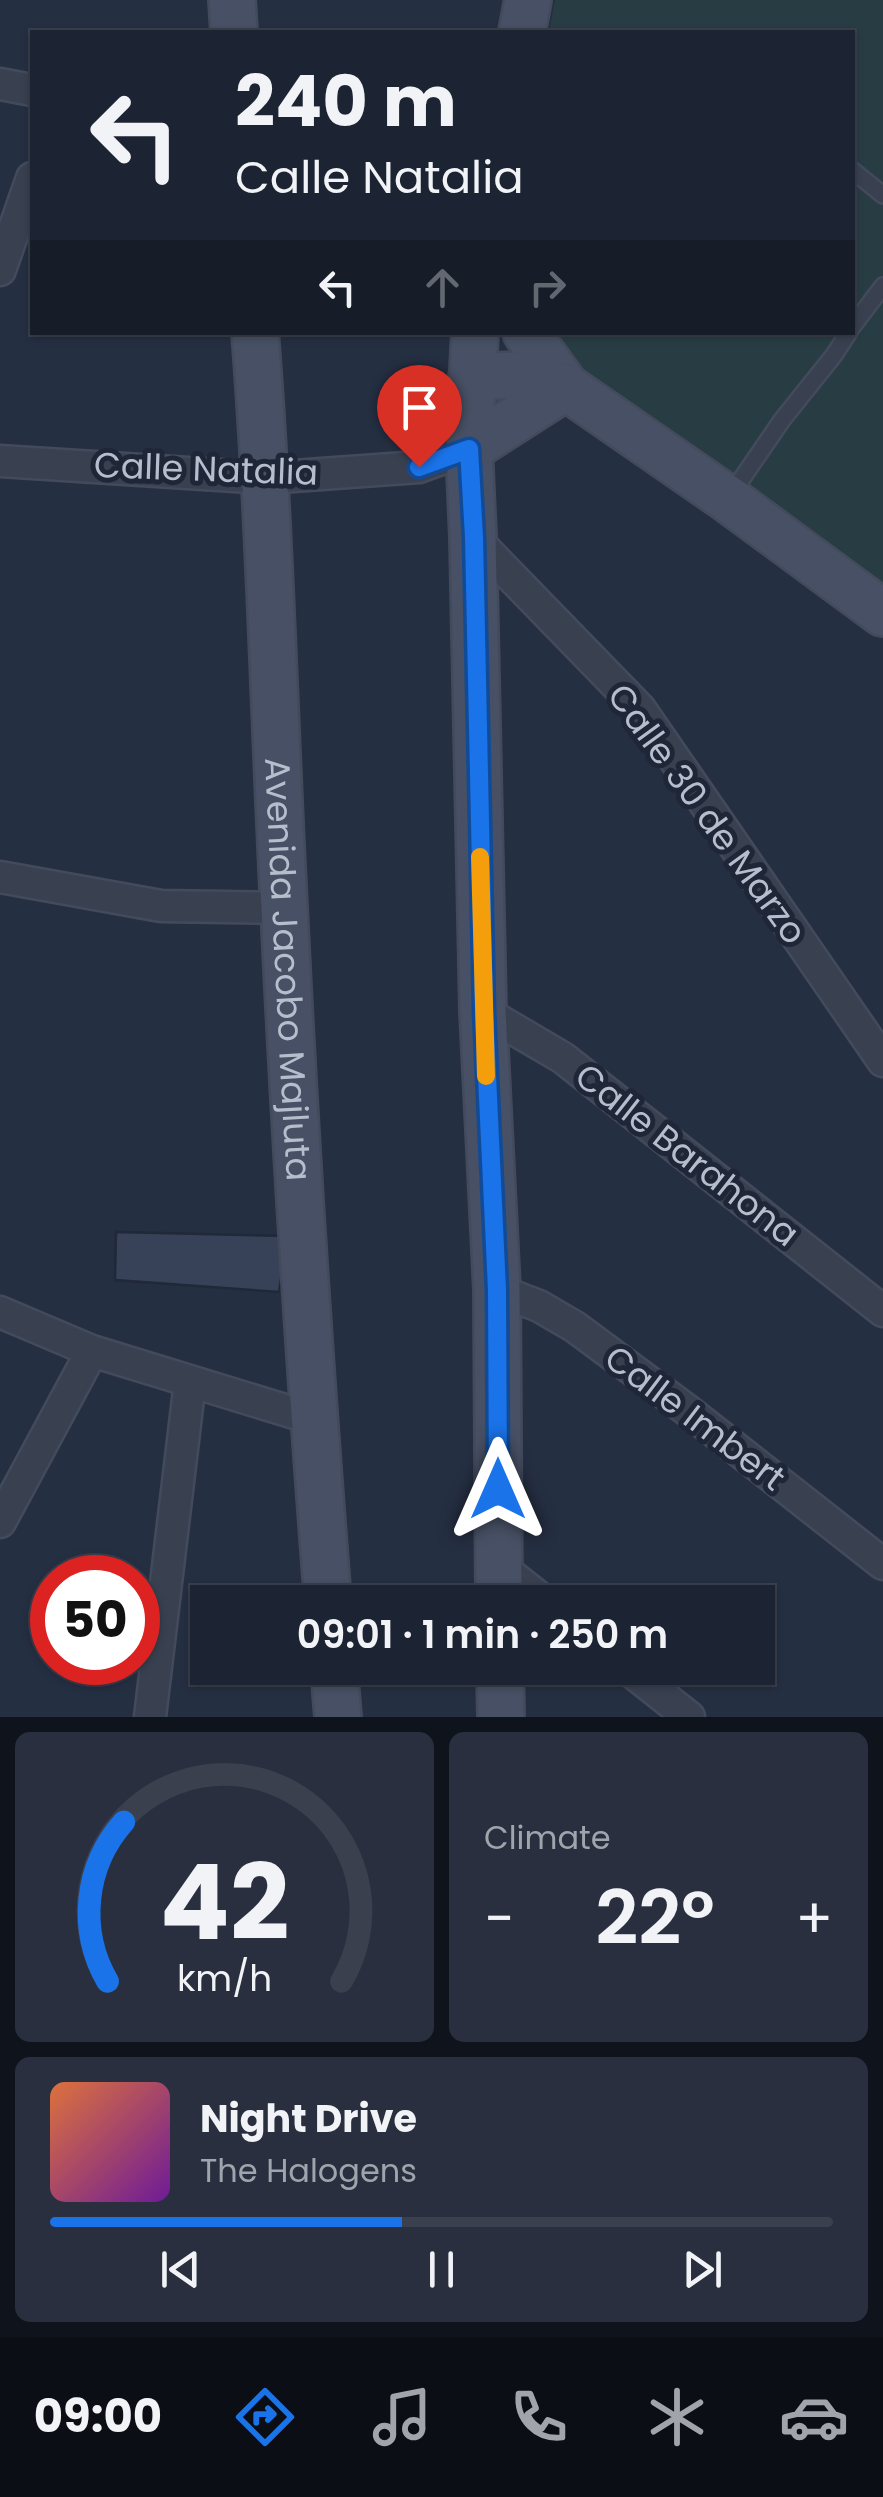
<!DOCTYPE html>
<html lang="en">
<head>
<meta charset="utf-8">
<style>
	:root { --surface:#1c2332; --page:#292f3e; --text:#f1f3f6; --muted:#a0a4ac; --line:#3a404d; --accent:#1a73e8 }
	body { margin:0; font-family:Poppins,sans-serif; background:var(--page); color:var(--text); height:100vh; display:flex; flex-direction:column; font-size:38px; white-space:nowrap }
	* { box-sizing:border-box; margin:0 }
	p { font-size:32px; color:var(--muted) }
	.icon { flex:none; width:55px; height:55px; fill:none; stroke:currentColor; stroke-width:2; stroke-linecap:round; stroke-linejoin:round }
	.map { position:relative; height:1717px; overflow:hidden }
	.panel { display:flex; flex-direction:column; gap:15px; padding:15px; background:#0f131c; flex:1 }
	.panel>* { flex:none }
	.banner { position:absolute; left:30px; top:30px; width:825px; height:305px; border-radius:0px; box-shadow:0 2px 8px #0004,0 0 0 2px var(--line); background:#1c2332; color:var(--text); overflow:hidden }
	.speed { position:absolute; left:30px; top:1555px; display:flex; gap:20px; font-size:50px; font-weight:700; text-align:center }
	.speed>* { display:grid; place-content:center; width:130px; height:130px; border-radius:50%; background:var(--surface); box-shadow:0 2px 8px #0004,0 0 0 2px var(--line); line-height:1 }
	.speed .limit { border:15px solid #d22; background:#fff; color:#111 }
	.pin { position:absolute; display:grid; place-items:center; width:85px; height:85px; color:#fff; margin:-102px -42px; border-radius:50% 50% 50% 0; rotate:-45deg; box-shadow:0 0 10px #0007 }
	.pin .icon { rotate:45deg }
	.me { position:absolute; width:110px; margin:-55px; rotate:0deg; stroke-linejoin:round; filter:drop-shadow(0 0 8px #0008) }
	.turn { display:flex; align-items:center; gap:35px; height:210px; padding:0 40px; font-size:45px }
	.turn .icon { width:130px; height:130px; stroke-width:2.5 }
	.turn b { display:block; font-size:70px; line-height:85px }
	.lanes { display:flex; align-items:center; height:95px; padding:0 40px; background:#0003; justify-content:center; gap:50px; direction:ltr }
	.lanes .off { opacity:.35 }
	.big { font-size:75px; font-weight:600; line-height:1.1 }
	.panel .card { flex:1; display:flex; flex-direction:column; justify-content:center; gap:15px; min-width:0; padding:0 35px; border-radius:15px; background:var(--page) }
	.panel .dial { align-items:center; gap:0 }
	.dial svg { height:260px; overflow:visible; fill:none; stroke:var(--line); stroke-width:7; stroke-linecap:round; text-anchor:middle }
	.dial text { fill:var(--text); stroke:none }
	.song { display:flex; align-items:center; gap:30px }
	.cover { width:120px; height:120px; border-radius:15px; background:linear-gradient(135deg,hsl(20 70% 55%),hsl(280 70% 35%)) }
	.played { height:10px; border-radius:5px; background:linear-gradient(90deg,var(--accent) 45%,var(--line) 45%) }
	.keys { display:flex; justify-content:space-around; direction:ltr }
	.heat { display:flex; justify-content:space-between; align-items:center; font-size:55px; direction:ltr }
	.panel .tiles { flex:1; display:grid; gap:15px; grid-template-columns:1fr 1fr }
	.card:last-child { grid-column:span 2 }
	.trip { position:absolute; left:190px; top:1585px; width:585px; height:100px; border-radius:0px; background:var(--surface); box-shadow:0 2px 8px #0004,0 0 0 2px var(--line); font-weight:600; line-height:100px; text-align:center }
	.menu { display:flex; height:160px; justify-content:space-around; align-items:center; background:#0b0e14; color:var(--muted) }
	.menu .icon { width:70px; height:70px }
	.menu .active { color:var(--accent) }
	.menu b { font-size:45px; color:var(--text) }
	.map>svg:first-child { display:block }
	.green { fill:#273d43 }
	.building { fill:#374258; stroke:#202839; stroke-width:2.5 }
	.lines { fill:none; stroke-linecap:round; stroke-linejoin:round }
	.lane-casing { stroke:#434a5b; stroke-width:20 }
	.street-casing { stroke:#434a5b; stroke-width:35 }
	.secondary-casing { stroke:#434a5b; stroke-width:50 }
	.lane { stroke:#394151; stroke-width:15 }
	.street { stroke:#394151; stroke-width:30 }
	.secondary { stroke:#475064; stroke-width:45 }
	.route-casing { stroke:#114b97; stroke-width:25 }
	.route { stroke:#1a73e8; stroke-width:18 }
	.slow { stroke:#f59e0b; stroke-width:18 }
	.labels { text-anchor:middle; stroke-width:10; stroke-linejoin:round; paint-order:stroke }
	.street-label { font-size:35px; fill:#b6bdcc; stroke:#1e2637 }
</style>
</head>
<body>
<div class="map">
<svg width="883" height="1717" viewBox="0 0 883 1717">
	<rect width="100%" height="100%" fill="#252f42"/>
	<path class="green" d="M555 0H883V619L577 386 551 333 852 332V32H549Z"/>
	<path class="building" d="M116 1232 288 1236 279 1292 115 1280Z"/>
	<g class="lines">
		<g class="lane-casing">
			<path id="lane" d="M852 170 883 195
				M852 327 883 286
				M730 496 782 420 834 355 849 332"/>
		</g>
		<g class="street-casing">
			<path id="street" d="M0 84 32 90
				M0 270 32 178
				M0 461 266 478 419 467 469 449
				M473 537 640 709 883 1061
				M0 877 161 906 284 908
				M483 1011 563 1058 883 1311
				M497 1290 539 1306 575 1327 687 1410 883 1564
				M0 1312 92 1351 314 1419
				M0 1522 92 1351
				M498 1565 545 1602
				M627 1668 689 1717
				M150 1717 190 1382"/>
		</g>
		<g class="secondary-casing">
			<g id="secondary">
				<path d="M232 0 234 32"/>
				<path d="M522 32 528 0"/>
				<path id="s1" d="M255 332C270 524 274 716 284 907 295 1139 310 1371 328 1602"/>
				<path d="M475 332 469 449 473 537 483 1011 497 1290 499 1602"/>
				<path d="M526 332 566 387"/>
				<path d="M472 377 516 375 566 387 728 499 883 613"/>
				<path d="M469 449 566 387"/>
				<path d="M334 1668 338 1717"/>
				<path d="M500 1668 501 1717"/>
			</g>
		</g>
		<use href="#lane" class="lane"/>
		<use href="#street" class="street"/>
		<use href="#secondary" class="secondary"/>
	</g>
	<g class="lines">
		<g class="route-casing">
			<path id="route" d="M419 467 469 449 474 537 484 1011 497 1290 498 1489"/>
		</g>
		<use href="#route" class="route"/>
		<path class="slow" d="M480 857 486 1076"/>
	</g>
	<g class="labels">
		<g class="street-label">
			<text transform="translate(206 469) rotate(2)" y="12">Calle Natalia</text>
			<text transform="translate(707 814) rotate(54)" y="12">Calle 30 de Marzo</text>
			<text dy="12" stroke="none"><textPath href="#s1" startOffset="638">Avenida Jacobo Majluta</textPath></text>
			<text transform="translate(687 1155) rotate(38)" y="12">Calle Barahona</text>
			<text transform="translate(695 1418) rotate(37)" y="12">Calle Imbert</text>
		</g>
	</g>
</svg>
<div class="speed"><div class="limit">50</div></div>
<div class="pin" style="left:419px;top:467px;background:#d93025"><svg class="icon" aria-label="arrive" viewBox="0 0 24 24"><path d="M6 21V4h12l-3 4 3 4H6"/></svg></div>
<svg class="me" style="left:498px;top:1489px" viewBox="-20 -20 40 40"><path d="M0-17L14 15 0 8-14 15z" fill="#1a73e8" stroke="#fff" stroke-width="4"/></svg>
<div class="trip">09:01 · 1 min · 250 m</div>
<div class="banner">
<div class="turn"><svg class="icon" aria-label="left" viewBox="0 0 24 24"><path d="M17 20v-9H6M10 6l-5 5 5 5"/></svg><div><b>240 m</b>Calle Natalia</div></div>
<div class="lanes"><svg class="icon" aria-label="left" viewBox="0 0 24 24"><path d="M17 20v-9H6M10 6l-5 5 5 5"/></svg><svg class="icon off" aria-label="ahead" viewBox="0 0 24 24"><path d="M12 20V5M6 11l6-6 6 6"/></svg><svg class="icon off" aria-label="right" viewBox="0 0 24 24"><path d="M7 20v-9h11M14 6l5 5-5 5"/></svg></div>
</div>
</div>
<section class="panel">
<div class="tiles">
<div class="card dial"><svg viewBox="0 0 100 80">
<path d="M14 69A42 42 0 1 1 86 69"/>
<path d="M14 69A42 42 0 0 1 19 20" stroke="#1a73e8"/>
<text x="50" y="56" font-size="32" font-weight="700">42</text>
<text x="50" y="72" font-size="11">km/h</text>
</svg></div>
<div class="card"><p>Climate</p>
<div class="heat"><a>−</a><b class="big">22°</b><a>+</a></div>
</div>
<div class="card">
<div class="song"><i class="cover"></i><div><b>Night Drive</b><p>The Halogens</p></div></div>
<div class="played"></div>
<div class="keys"><svg class="icon" aria-label="previous" viewBox="0 0 24 24"><path d="M18 5L8 12l10 7zM5 5v14"/></svg><svg class="icon" aria-label="pause" viewBox="0 0 24 24"><path d="M8 5v14M16 5v14"/></svg><svg class="icon" aria-label="next" viewBox="0 0 24 24"><path d="M6 5l10 7-10 7zM19 5v14"/></svg></div>
</div>
</div>
</section>
<nav class="menu">
<b>09:00</b>
<svg class="icon active" aria-label="directions" viewBox="0 0 24 24"><path d="M12 3l9 9-9 9-9-9zM9 14v-3h6M13 9l2 2-2 2"/></svg>
<svg class="icon" aria-label="music" viewBox="0 0 24 24"><path d="M9 18V5l10-2v13"/><circle cx="6" cy="18" r="3"/><circle cx="16" cy="16" r="3"/></svg>
<svg class="icon" aria-label="phone" viewBox="0 0 24 24"><path d="M5 4h4l2 5-3 2q2 4 5 5l2-3 5 2v4C11 20 4 13 5 4z"/></svg>
<svg class="icon" aria-label="climate" viewBox="0 0 24 24"><path d="M12 3v18M4 7l16 10M4 17L20 7"/></svg>
<svg class="icon" aria-label="car" viewBox="0 0 24 24"><path d="M5 17H2v-5l4-1 3-4h7l3 4 3 1v5h-3M9 17h6M6 11h13"/><circle cx="7" cy="17" r="2"/><circle cx="17" cy="17" r="2"/></svg>
</nav>
</body>
</html>
